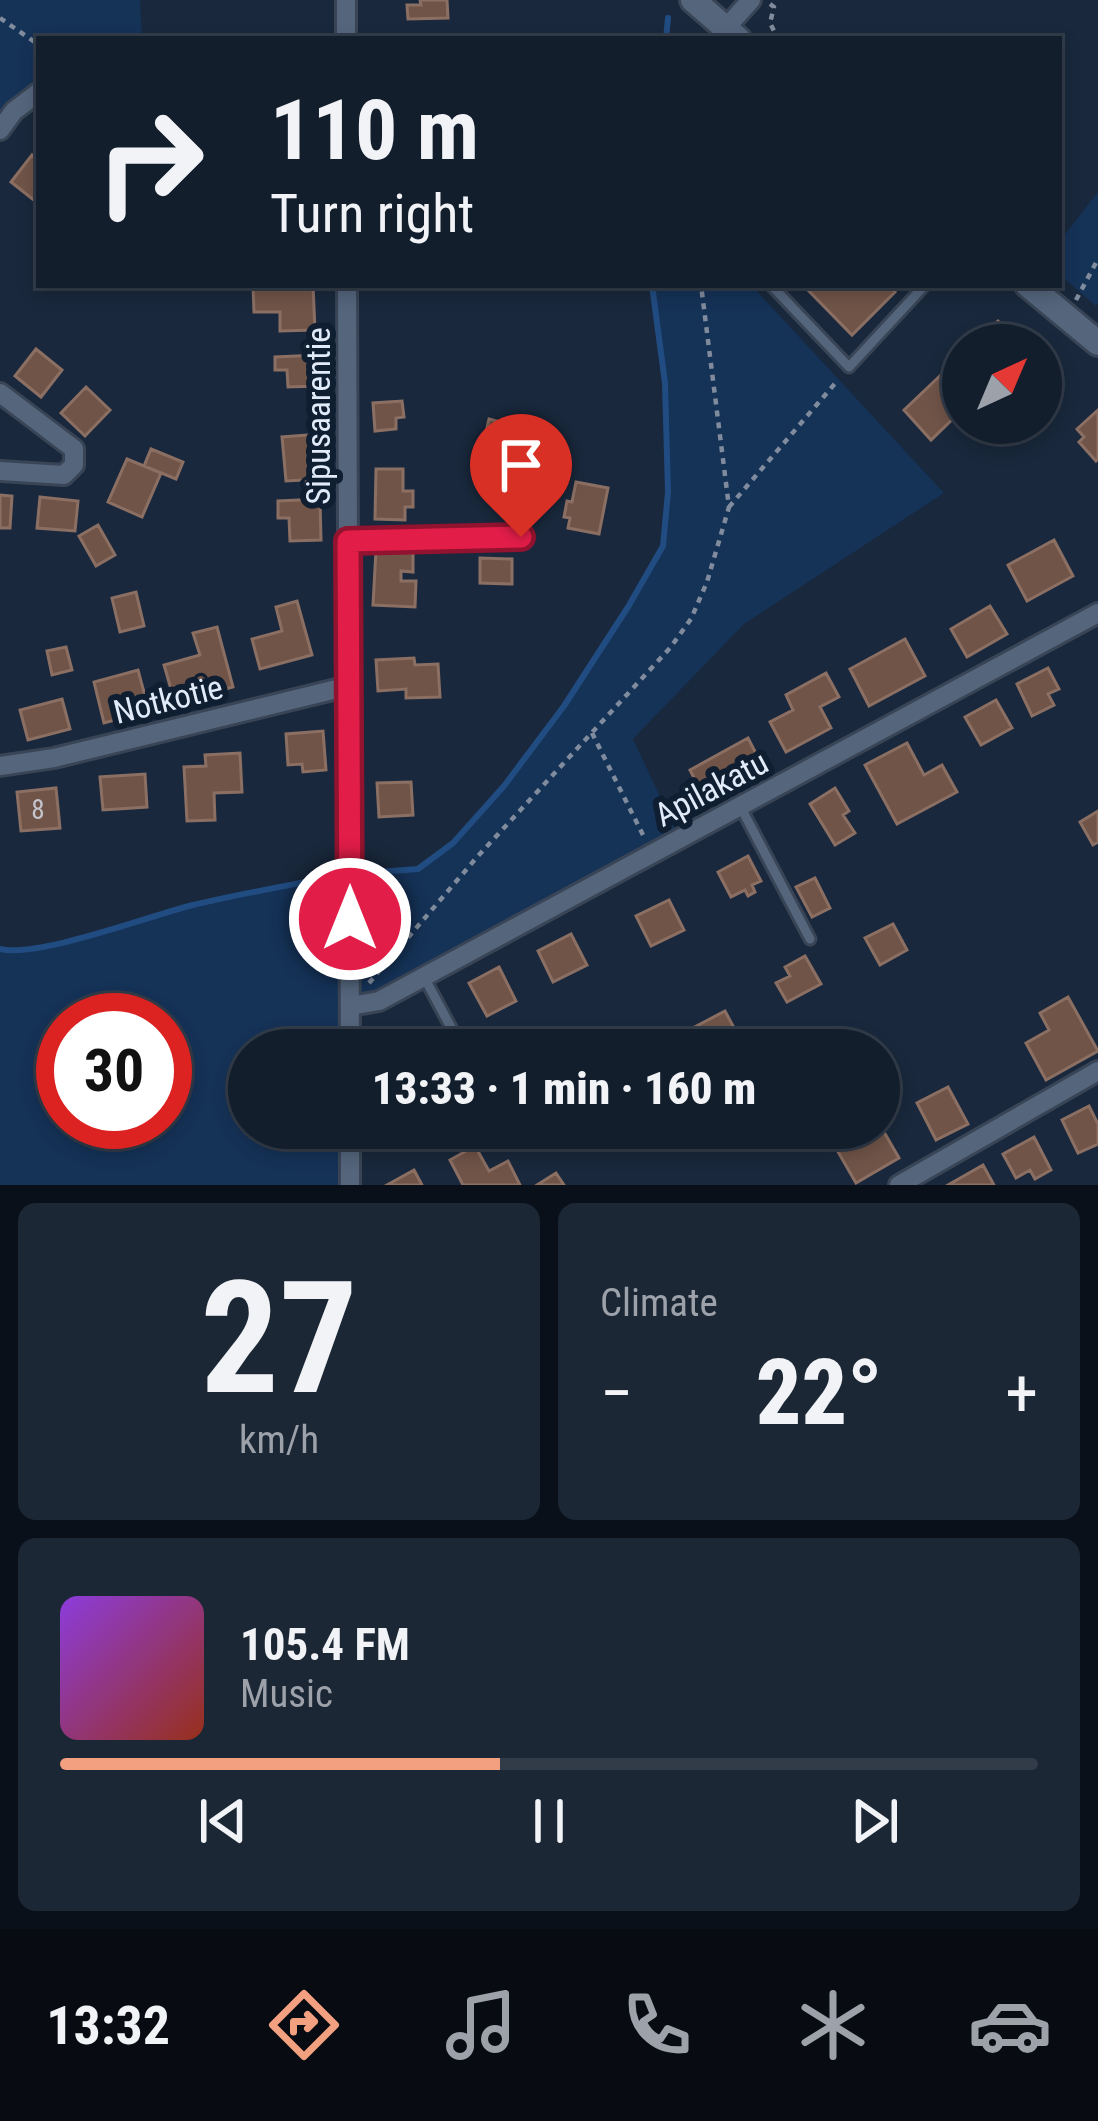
<!DOCTYPE html>
<html lang="en">
<head>
<meta charset="utf-8">
<style>
	:root { --surface:#131e2d; --page:#1c2735; --text:#f1f3f6; --muted:#9da2aa; --line:#323c49; --accent:#f2a07f }
	body { margin:0; font-family:"Roboto Condensed",sans-serif; background:var(--page); color:var(--text); height:100vh; display:flex; flex-direction:column; font-size:45px; white-space:nowrap }
	* { box-sizing:border-box; margin:0 }
	p { font-size:39px; color:var(--muted) }
	.icon { flex:none; width:66px; height:66px; fill:none; stroke:currentColor; stroke-width:2; stroke-linecap:round; stroke-linejoin:round }
	.map { position:relative; height:1185px; overflow:hidden }
	.details { display:flex; flex-direction:column; gap:18px; padding:18px; background:#0a1019; flex:1 }
	.details>* { flex:none }
	.banner { position:absolute; left:36px; top:36px; width:1026px; height:252px; border-radius:0px; box-shadow:0 6px 18px #0003,0 0 0 3px var(--line); background:#131e2d; color:var(--text); overflow:hidden }
	.needle { width:78px; rotate:44deg }
	.buttons { position:absolute; left:942px; top:324px; display:grid; gap:24px }
	.buttons a { display:grid; place-items:center; width:120px; height:120px; border-radius:50%; background:var(--surface); box-shadow:0 6px 18px #0003,0 0 0 3px var(--line); font-size:60px }
	.speed { position:absolute; left:36px; top:993px; display:flex; gap:24px; font-size:60px; font-weight:700; text-align:center }
	.speed>* { display:grid; place-content:center; width:156px; height:156px; border-radius:50%; background:var(--surface); box-shadow:0 6px 18px #0003,0 0 0 3px var(--line); line-height:1 }
	.speed .limit { border:18px solid #d22; background:#fff; color:#111 }
	.pin { position:absolute; display:grid; place-items:center; width:102px; height:102px; color:#fff; margin:-123px -51px; border-radius:50% 50% 50% 0; rotate:-45deg; box-shadow:0 0 12px #0007 }
	.pin .icon { rotate:45deg }
	.me { position:absolute; width:132px; margin:-66px; rotate:0deg; stroke-linejoin:round; filter:drop-shadow(0 0 9px #0008) }
	.turn { display:flex; align-items:center; gap:42px; height:252px; padding:0 36px; font-size:54px }
	.turn .icon { width:156px; height:156px; stroke-width:2.5 }
	.turn b { display:block; font-size:84px; line-height:102px }
	.big { font-size:90px; font-weight:800; line-height:1.1 }
	.details .tile { flex:1; display:flex; flex-direction:column; justify-content:center; gap:18px; min-width:0; padding:0 42px; border-radius:18px; background:var(--page) }
	.details .dial { align-items:center; gap:0 }
	.dial b { font-size:156px; line-height:1 }
	.song { display:flex; align-items:center; gap:36px }
	.cover { width:144px; height:144px; border-radius:18px; background:linear-gradient(135deg,hsl(270 70% 55%),hsl(10 70% 35%)) }
	.played { height:12px; border-radius:6px; background:linear-gradient(90deg,var(--accent) 45%,var(--line) 45%) }
	.keys { display:flex; justify-content:space-around; direction:ltr }
	.heat { display:flex; justify-content:space-between; align-items:center; font-size:66px; direction:ltr }
	.details .tiles { flex:1; display:grid; gap:18px; grid-template-columns:1fr 1fr }
	.tile:last-child { grid-column:span 2 }
	.trip { position:absolute; left:228px; top:1029px; width:672px; height:120px; border-radius:60px; background:var(--surface); box-shadow:0 6px 18px #0003,0 0 0 3px var(--line); font-weight:800; line-height:120px; text-align:center }
	.menu { display:flex; height:192px; justify-content:space-around; align-items:center; background:#080c12; color:var(--muted) }
	.menu .icon { width:84px; height:84px }
	.menu .on { color:var(--accent) }
	.menu b { font-size:54px; color:var(--text) }
	.map>svg:first-child { display:block }
	.green { fill:#153257; fill-rule:evenodd }
	.lines { fill:none; stroke-linecap:round; stroke-linejoin:round }
	.stream { stroke:#214c82; stroke-width:6 }
	.building { fill:#705448; stroke:#8c6f63; stroke-width:3 }
	.service-casing { stroke:#394556; stroke-width:15 }
	.minor-casing { stroke:#394556; stroke-width:24 }
	.tertiary-casing { stroke:#394556; stroke-width:30 }
	.path { stroke:#808c9d; stroke-width:4.5; stroke-dasharray:6 6; stroke-linecap:butt }
	.service { stroke:#54657c; stroke-width:9 }
	.minor { stroke:#54657c; stroke-width:18 }
	.tertiary { stroke:#54657c; stroke-width:24 }
	.route-casing { stroke:#92132f; stroke-width:30 }
	.route { stroke:#e11d48; stroke-width:21 }
	.labels { text-anchor:middle; stroke-width:12; stroke-linejoin:round; paint-order:stroke }
	.number-label { font-size:27px; fill:#c5c5cd }
	.street-label { font-size:33px; fill:#e1ebf9; stroke:#0f1e31 }
</style>
</head>
<body>
<div class="map">
<svg width="1098" height="1185" viewBox="0 0 1098 1185">
	<rect width="100%" height="100%" fill="#19283c"/>
	<path class="green" d="M0 0H140L142 39H39V92L0 130Z
		M1098 192V303L1096 306 1059 274V242Z
		M652 285H751L944 493 744 624 633 739 680 839 350 1006V1050H249V1128H350V1185H0V949L12 952 82 937 189 906 326 878 417 869 453 843 504 786 564 706 628 607 663 546 668 492 665 383ZM63 1020H165V1122H63Z"/>
	<g class="lines">
		<path class="stream" d="M666 39 668 18
			M363 873 418 869 453 843 504 786 564 706 628 607 663 546 668 492 665 383 652 285
			M0 949C37 958 147 917 189 906 234 895 280 887 326 878"/>
	</g>
	<path class="building" d="M420 0H447L448 18 408 19 407 5H421Z
		M32 155 39 161V197L35 201 11 182Z
		M313 285 315 330 280 331V312H254L253 286Z
		M803 285H888L895 292 852 335Z
		M998 321 1021 345H973Z
		M36 349 62 370 41 397 15 376Z
		M963 354V409L931 440 904 410Z
		M317 355 318 386 288 387 287 370H275V357Z
		M86 387 110 410 85 436 61 413Z
		M402 401 404 417 396 418V429L375 431 373 403Z
		M1098 410V459L1096 461 1079 442 1084 437 1077 429Z
		M489 419 519 427 516 438 535 442 527 476 490 467 493 452 482 449Z
		M320 434 323 479 286 481 282 437Z
		M151 449 183 462 176 479 144 466Z
		M127 459 161 473 142 517 108 502Z
		M376 469H403V491H413V507H405V520L375 519Z
		M576 482 608 488 599 534 568 528 570 518 564 517 567 501 572 502Z
		M0 495 12 496 10 528H0Z
		M40 497 78 501 75 531 37 528Z
		M320 499 321 540 290 541 289 518H278V501Z
		M98 525 115 555 96 566 79 536Z
		M1054 540 1073 576 1027 601 1008 565Z
		M376 550 413 552V572L401 571V581H416L415 607 373 605Z
		M480 558 512 559V584L480 583Z
		M136 592 144 626 120 632 112 598Z
		M297 601 312 655 260 669 252 639 282 631 276 607Z
		M990 606 1007 634 967 657 951 629Z
		M217 627 233 687 175 703 164 665 200 655 193 633Z
		M905 639 925 676 869 706 850 669Z
		M66 647 72 670 52 675 47 651Z
		M414 658 415 665 438 664 440 697 406 698V689L378 691 376 660Z
		M1048 668 1059 689 1048 694 1054 705 1032 716 1017 684Z
		M138 670 149 711 104 723 94 682Z
		M826 673 839 697 820 707 831 728 786 752 770 722 793 710 786 695Z
		M62 699 70 729 28 740 20 710Z
		M996 700 1012 728 981 745 965 717Z
		M323 731 326 770 303 772 302 764 288 765 286 734Z
		M748 738 762 765 704 797 690 770Z
		M907 743 924 775 942 765 957 792 897 824 865 765Z
		M240 753 242 792 214 793 215 820 187 821 184 767 206 766 205 755Z
		M145 774 147 807 103 810 100 777Z
		M411 782 413 815 379 817 377 783Z
		M56 788 60 828 21 831 17 792Z
		M835 788 849 811 843 815 855 833 835 845 810 804Z
		M1098 811V842L1093 845 1080 822Z
		M748 856 761 881 752 885 755 892 748 896 745 890 731 897 718 872Z
		M815 878 830 908 812 917 796 887Z
		M669 900 684 930 651 946 636 916Z
		M893 924 907 950 880 965 865 938Z
		M571 934 587 965 553 982 538 951Z
		M805 956 821 984 787 1002 776 983 790 976 785 967Z
		M499 967 516 1001 487 1016 469 983Z
		M1068 997 1098 1051 1046 1080 1026 1043 1049 1030 1040 1013Z
		M725 1011 742 1043 729 1050H673L668 1041Z
		M432 1032 440 1049 406 1050 404 1045Z
		M948 1087 968 1124 936 1140 917 1103Z
		M1089 1106 1098 1124V1144L1078 1153 1062 1120Z
		M880 1125 899 1158 856 1183 837 1150Z
		M533 1128H584L545 1149Z
		M1034 1137 1051 1170 1035 1179 1030 1170 1016 1178 1003 1154Z
		M475 1146 489 1171 508 1161 520 1185H463L450 1160Z
		M983 1165 994 1185H948Z
		M414 1170 422 1185H387Z
		M556 1173 564 1185H537Z"/>
	<g class="lines">
		<g class="service-casing">
			<path id="service" d="M771 285 849 367 925 285
				M348 541 521 537
				M740 806 810 939
				M424 977 463 1050"/>
		</g>
		<g class="minor-casing">
			<path id="minor" d="M346 0V39
				M725 29 751 0
				M0 130 14 111 39 92
				M347 285 350 1050
				M0 393 74 449V465L64 475 0 471
				M0 766 54 758 349 686
				M350 1006 379 1001 1098 613
				M350 1128V1185
				M899 1185 1098 1071"/>
		</g>
		<g class="tertiary-casing">
			<path id="tertiary" d="M693 0 738 39
				M1028 285 1098 343"/>
		</g>
		<path class="path" d="M770 4 774 7 770 23 778 39
			M0 18 39 45
			M1076 300 1098 259
			M729 507 838 380
			M592 733 643 835
			M369 983 478 856 670 648 691 619 707 582 729 507 701 285"/>
		<use href="#service" class="service"/>
		<use href="#minor" class="minor"/>
		<use href="#tertiary" class="tertiary"/>
	</g>
	<g class="lines">
		<g class="route-casing">
			<path id="route" d="M350 919 348 541 521 537"/>
		</g>
		<use href="#route" class="route"/>
	</g>
	<g class="labels">
		<g class="number-label">
			<text x="38" y="819">8</text>
		</g>
		<g class="street-label">
			<text transform="translate(318 416) rotate(-90)" y="12">Sipusaarentie</text>
			<text transform="translate(168 699) rotate(-14)" y="12">Notkotie</text>
			<text transform="translate(711 788) rotate(-28)" y="12">Apilakatu</text>
		</g>
	</g>
</svg>
<div class="buttons">
<a><svg class="needle" viewBox="-14 -14 28 28"><path d="M0-13l5 13h-10z" fill="#e53935"/><path d="M0 13l5-13h-10z" fill="#9da2aa"/></svg></a>
</div>
<div class="speed"><div class="limit">30</div></div>
<div class="pin" style="left:521px;top:537px;background:#d93025"><svg class="icon" aria-label="arrive" viewBox="0 0 24 24"><path d="M6 21V4h12l-3 4 3 4H6"/></svg></div>
<svg class="me" style="left:350px;top:919px" viewBox="-20 -20 40 40"><circle r="17" fill="#e11d48" stroke="#fff" stroke-width="3"/><path d="M0-11L8 9 0 5-8 9z" fill="#fff"/></svg>
<div class="trip">13:33 · 1 min · 160 m</div>
<div class="banner">
<div class="turn"><svg class="icon" aria-label="right" viewBox="0 0 24 24"><path d="M7 20v-9h11M14 6l5 5-5 5"/></svg><div><b>110 m</b>Turn right</div></div>
</div>
</div>
<section class="details">
<div class="tiles">
<div class="tile dial"><b>27</b><p>km/h</p></div>
<div class="tile"><p>Climate</p>
<div class="heat"><a>−</a><b class="big">22°</b><a>+</a></div>
</div>
<div class="tile">
<div class="song"><i class="cover"></i><div><b>105.4 FM</b><p>Music</p></div></div>
<div class="played"></div>
<div class="keys"><svg class="icon" aria-label="previous" viewBox="0 0 24 24"><path d="M18 5L8 12l10 7zM5 5v14"/></svg><svg class="icon" aria-label="pause" viewBox="0 0 24 24"><path d="M8 5v14M16 5v14"/></svg><svg class="icon" aria-label="next" viewBox="0 0 24 24"><path d="M6 5l10 7-10 7zM19 5v14"/></svg></div>
</div>
</div>
</section>
<nav class="menu">
<b>13:32</b>
<svg class="icon on" aria-label="directions" viewBox="0 0 24 24"><path d="M12 3l9 9-9 9-9-9zM9 14v-3h6M13 9l2 2-2 2"/></svg>
<svg class="icon" aria-label="music" viewBox="0 0 24 24"><path d="M9 18V5l10-2v13"/><circle cx="6" cy="18" r="3"/><circle cx="16" cy="16" r="3"/></svg>
<svg class="icon" aria-label="phone" viewBox="0 0 24 24"><path d="M5 4h4l2 5-3 2q2 4 5 5l2-3 5 2v4C11 20 4 13 5 4z"/></svg>
<svg class="icon" aria-label="climate" viewBox="0 0 24 24"><path d="M12 3v18M4 7l16 10M4 17L20 7"/></svg>
<svg class="icon" aria-label="car" viewBox="0 0 24 24"><path d="M5 17H2v-5l4-1 3-4h7l3 4 3 1v5h-3M9 17h6M6 11h13"/><circle cx="7" cy="17" r="2"/><circle cx="17" cy="17" r="2"/></svg>
</nav>
</body>
</html>
